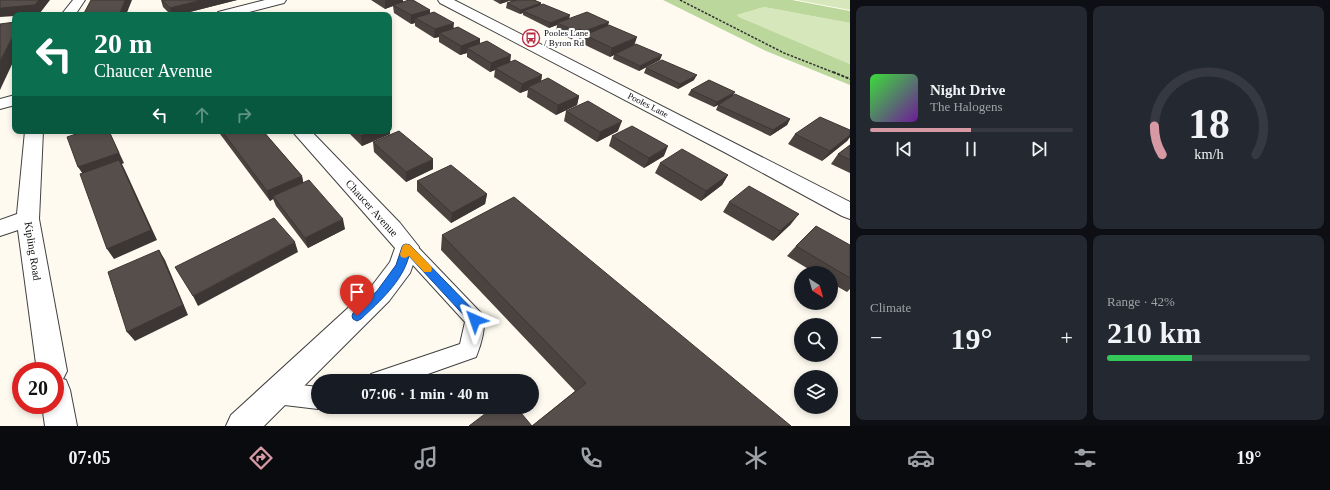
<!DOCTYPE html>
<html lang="en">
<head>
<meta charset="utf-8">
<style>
	:root { --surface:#171b24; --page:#242831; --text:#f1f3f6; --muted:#9ea1a6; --line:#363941; --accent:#d79aa4 }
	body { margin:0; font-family:"Times New Roman",serif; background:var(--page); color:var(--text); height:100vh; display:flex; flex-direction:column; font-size:15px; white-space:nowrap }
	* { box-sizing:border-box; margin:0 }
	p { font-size:13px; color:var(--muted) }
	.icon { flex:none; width:22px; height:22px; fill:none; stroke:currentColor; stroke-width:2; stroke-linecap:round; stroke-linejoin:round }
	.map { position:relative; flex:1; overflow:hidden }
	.details { display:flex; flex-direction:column; gap:6px; padding:6px; background:#0d0f14; width:480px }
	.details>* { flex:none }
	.top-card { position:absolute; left:12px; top:12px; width:380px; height:122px; border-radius:8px; box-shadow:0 2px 6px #0003; background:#0b6e4f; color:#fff; overflow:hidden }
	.needle { width:26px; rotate:143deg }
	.controls { position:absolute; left:794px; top:266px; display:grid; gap:8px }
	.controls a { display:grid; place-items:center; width:44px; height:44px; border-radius:50%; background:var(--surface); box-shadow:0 2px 6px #0003; font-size:20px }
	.speed { position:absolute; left:12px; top:362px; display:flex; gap:8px; font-size:20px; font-weight:700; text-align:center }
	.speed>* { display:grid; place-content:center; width:52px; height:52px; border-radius:50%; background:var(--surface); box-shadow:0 2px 6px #0003; line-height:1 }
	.speed .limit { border:6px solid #d22; background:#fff; color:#111 }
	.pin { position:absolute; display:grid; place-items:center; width:34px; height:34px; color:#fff; margin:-41px -17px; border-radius:50% 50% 50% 0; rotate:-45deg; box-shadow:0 0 4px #0007 }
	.pin .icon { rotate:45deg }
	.me { position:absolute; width:44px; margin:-22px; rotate:317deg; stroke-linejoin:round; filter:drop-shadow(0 0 3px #0008) }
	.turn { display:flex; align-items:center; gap:14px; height:84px; padding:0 16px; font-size:18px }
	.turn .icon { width:52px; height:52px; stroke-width:2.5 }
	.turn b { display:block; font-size:28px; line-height:34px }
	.lanes { display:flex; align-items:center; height:38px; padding:0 16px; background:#0003; justify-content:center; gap:20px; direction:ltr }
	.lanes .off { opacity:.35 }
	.big { font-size:30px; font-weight:600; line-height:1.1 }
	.details .tile { flex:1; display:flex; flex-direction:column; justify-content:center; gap:6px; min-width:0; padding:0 14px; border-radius:8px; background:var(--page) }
	.details .dial { align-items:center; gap:0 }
	.dial svg { height:104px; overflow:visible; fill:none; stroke:var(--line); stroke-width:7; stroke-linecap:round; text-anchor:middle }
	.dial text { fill:var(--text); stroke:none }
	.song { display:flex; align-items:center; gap:12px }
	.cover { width:48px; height:48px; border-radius:6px; background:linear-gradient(135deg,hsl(120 70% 55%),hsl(280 70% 35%)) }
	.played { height:4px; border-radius:2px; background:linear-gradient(90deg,var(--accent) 50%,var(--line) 50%) }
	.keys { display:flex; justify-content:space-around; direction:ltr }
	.heat { display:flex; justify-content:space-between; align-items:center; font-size:22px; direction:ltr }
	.charge { height:6px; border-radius:3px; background:linear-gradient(90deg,#34c759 42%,var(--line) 0) }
	.details .tiles { flex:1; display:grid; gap:6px; grid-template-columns:repeat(2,1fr) }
	.trip { position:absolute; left:311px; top:374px; width:228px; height:40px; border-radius:20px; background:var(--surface); box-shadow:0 2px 6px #0003; font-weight:600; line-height:40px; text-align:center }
	.menu { display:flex; height:64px; justify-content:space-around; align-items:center; background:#090b0e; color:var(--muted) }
	.menu .icon { width:28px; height:28px }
	.menu .on { color:var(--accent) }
	.menu b { font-size:18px; color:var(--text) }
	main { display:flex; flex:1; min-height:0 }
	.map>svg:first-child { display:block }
	.green { fill:#d6e7bb }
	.forest { fill:#bbd79b }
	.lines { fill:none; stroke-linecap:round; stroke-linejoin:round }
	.service-casing { stroke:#414141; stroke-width:2 }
	.minor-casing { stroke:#414141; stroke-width:2 }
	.tertiary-casing { stroke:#414141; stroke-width:2 }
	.path-far1 { stroke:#303030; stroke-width:1.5; stroke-dasharray:2.5 1.5; stroke-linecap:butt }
	.path { stroke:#303030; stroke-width:2; stroke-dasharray:3 1.5; stroke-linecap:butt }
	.service { fill:#fff; fill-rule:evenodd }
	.minor { fill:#fff; fill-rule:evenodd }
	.tertiary { fill:#fff; fill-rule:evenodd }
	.wall { fill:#4a4340 }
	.shaded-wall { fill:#3c3734 }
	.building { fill:#564e4b; stroke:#3c3734 }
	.route { fill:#1a73e8; stroke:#114b97 }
	.slow { fill:#f59e0b }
	.labels { text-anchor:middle; stroke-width:4; stroke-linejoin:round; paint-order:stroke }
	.far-poi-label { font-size:9px; fill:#0e0e0e; stroke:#fff; text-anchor:start }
	.far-street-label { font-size:9px; fill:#0e0e0e; stroke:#fff }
	.street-label { font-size:11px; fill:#0e0e0e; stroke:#fff }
</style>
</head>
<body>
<main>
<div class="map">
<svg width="850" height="426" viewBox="0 0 850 426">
	<rect width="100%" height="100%" fill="#fefaef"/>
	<path class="green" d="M797 0H850V10Z
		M764 7 850 23V64L739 17 737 15Z"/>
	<path class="forest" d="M663 0H792L850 11V23L764 7 737 15 739 17 850 64V85L766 51Z"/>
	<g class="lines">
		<g class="service-casing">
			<path id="service" d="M407 241 413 242 482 314C487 325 481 345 476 357L408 381H368L371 374 460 344 465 322 401 252 398 247 401 242Z
				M276 382 318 387V407H322L318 409 276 404 268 400 265 393 268 386Z"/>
		</g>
		<g class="minor-casing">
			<path id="minor" d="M73 0H85L75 15H61Z
				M265 0H286L284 3 238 15H216L218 12Z
				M15 95V105L0 109V99Z
				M25 131H43L39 219 67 371 63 379 66 380 70 390 77 426H45L42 405H55V371H37L18 230 0 236V220L17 214Z
				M292 131H311L400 223 419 247 410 273 389 301 264 426H226L231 415 371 287 390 262 395 248Z"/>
		</g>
		<g class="tertiary-casing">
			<path id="tertiary" d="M438 0H454L850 202V219L842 216 726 153 440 3Z"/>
		</g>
		<path class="path-far1" d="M680 0 784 53 835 73"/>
		<path class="path" d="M833 72 850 79"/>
		<use href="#service" class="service"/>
		<use href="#minor" class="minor"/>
		<use href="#tertiary" class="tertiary"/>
	</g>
	<path class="wall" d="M161 0H237L178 15H171L163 7Z
		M371 0H403V2L430 10V13L454 28 480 39V44L510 62 542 75 541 82 579 96 577 105 556 115 527 97 528 90 520 93 494 77 495 70 490 72 467 57V53L460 55 439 42V37L434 38 415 26V23L411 24 394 13 393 6 385 9Z
		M493 0H534L541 3 540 5 569 19 608 25 634 45 660 60 639 71 613 59 614 55 610 57 583 44V40L578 38 573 40 556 32 557 25 549 28 523 15V13L520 14 506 8 507 3 511 2 509 1 500 4Z
		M646 68 694 80 678 89 644 73Z
		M691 90 733 96 790 119 787 125 770 136 716 110 718 105 714 107 688 95Z
		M566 111 618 131 597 142 564 121Z
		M850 130V137L847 141 822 161 788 144 795 134Z
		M219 131H263L302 176 303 183 345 229 308 248 276 206 273 199 270 201 220 134Z
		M347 131H389L390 134 362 146Z
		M612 136 664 156 644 168 609 146Z
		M373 142 433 169 406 182 374 152Z
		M850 145V173L831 164 838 154Z
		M660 163 728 175 722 185 701 201 655 173Z
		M417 181 487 194 485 204 451 223 417 191Z
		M729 202 791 224 773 241 723 212Z
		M442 235 791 426H532L575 391 441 250Z
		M850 245V289L847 292 831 283V273H815L787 256 796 246Z"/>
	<path class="shaded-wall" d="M39 0H50L40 13 15 15V16L0 17V8Z
		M125 0H132L126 15H119Z
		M202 0H237L178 15H172L170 8Z
		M385 0H403V3L393 5V6L385 9Z
		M501 0H509V1L500 4Z
		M541 3 540 8 523 11V13L520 14 521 10Z
		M430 10V18H415V23L411 24V15Z
		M570 15 569 20 557 23V25L549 28 550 23Z
		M609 22 607 30 585 35 583 40 585 31Z
		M454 23 453 32 439 33V37L434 38 435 29Z
		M580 29 578 38 573 40 575 31Z
		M15 32V58L0 90V61Z
		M637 37 634 46 615 54 614 55 610 57 612 48Z
		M480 39V48H467V53L460 55 461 46Z
		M511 55 510 64 495 68V70L490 72 491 63Z
		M662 55 660 60 639 71 640 66Z
		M542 75 540 85 528 87V90L520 93 522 84Z
		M697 75 694 80 678 89 680 84Z
		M735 92 732 97 714 107 717 102Z
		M579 96 577 105 556 115 558 105Z
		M790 119 787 125 770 136 773 130Z
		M622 121 618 131 597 142 600 132Z
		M389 124H390V134L362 146 361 136 372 131H389Z
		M109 131 124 163 122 164 125 170 157 240 114 259 107 249 85 177 78 167Z
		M850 135V137L847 141 822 161 830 151Z
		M668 146 664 156 644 168 649 158Z
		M433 159V169L406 182V172Z
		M728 175 722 185 701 201 706 191Z
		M302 176 304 186 273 196V199L270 201 267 191Z
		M487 194 485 204 451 223 452 213Z
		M799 214 791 224 773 241 780 231Z
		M343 219 345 229 308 248 305 238Z
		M295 242 298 252 198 306 193 296Z
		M159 250 165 260 188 315 135 341 127 332Z"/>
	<path class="building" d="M0 0H39L35 5 0 8Z
		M91 0H125L119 15H83Z
		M162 0H202L170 8Z
		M409 0H413L430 10 411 15 393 5Z
		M517 0H534L541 3 521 10 507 3Z
		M543 4 570 15 550 23 523 11Z
		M434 12 454 23 435 29 415 18Z
		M587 12 609 22 585 31 580 29 575 31 557 23Z
		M15 22V32L0 61V24Z
		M609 25 637 37 612 48 585 35Z
		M458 27 480 39 461 46 439 33Z
		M487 41 511 55 491 63 467 48Z
		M636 44 662 55 640 66 615 54Z
		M515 60 542 75 522 84 495 68Z
		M662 60 697 75 680 84 646 68Z
		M548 78 579 96 558 105 528 87Z
		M709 80 735 92 717 102 691 90Z
		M735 94 790 119 773 130 718 105Z
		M588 101 622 121 600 132 566 111Z
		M820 117 850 130V135L830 151 795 134Z
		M632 126 668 146 649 158 612 136Z
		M85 131H109L119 153 78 167 67 137Z
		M222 131H263L302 176 267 191Z
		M356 131H372L361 136Z
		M399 131 433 159 406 172 373 142Z
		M850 145V160L838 154Z
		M682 149 728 175 706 191 660 163Z
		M119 160 151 230 107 249 80 174Z
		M451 165 487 194 452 213 417 181Z
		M309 180 343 219 305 238 273 196Z
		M749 186 799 214 780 231 729 202Z
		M514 197 791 426H469L494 407H516L532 426 586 383 442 235Z
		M274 218 295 242 193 296 175 267Z
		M816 226 850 245V278L796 246Z
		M159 250 183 305 127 332 108 272Z"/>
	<path class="route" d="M406 244 410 245 479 316 481 320 479 323 475 324 471 323 409 256C402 282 380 301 361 319L357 321 353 319 352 316 353 313 377 291 396 265 402 247 403 245Z"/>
	<path class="slow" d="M406 244 410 245 431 266 432 269 431 272H424L409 256 405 258 401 257 400 254 403 245Z"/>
	<defs>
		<g id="bus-ring" transform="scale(0.9)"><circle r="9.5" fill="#fff" stroke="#b72d40" stroke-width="1.5"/><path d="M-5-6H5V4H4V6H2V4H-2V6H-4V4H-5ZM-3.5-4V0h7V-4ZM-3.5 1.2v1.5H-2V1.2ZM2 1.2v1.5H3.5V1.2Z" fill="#b72d40"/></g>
	</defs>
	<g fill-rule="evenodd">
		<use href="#bus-ring" x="531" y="38"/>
	</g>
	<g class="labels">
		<g class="far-poi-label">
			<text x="544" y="36">Pooles Lane<tspan x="544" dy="10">/ Byron Rd</tspan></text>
		</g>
		<g class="far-street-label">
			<text transform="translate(648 105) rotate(27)" y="3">Pooles Lane</text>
		</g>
		<g class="street-label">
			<text transform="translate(372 208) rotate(48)" y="4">Chaucer Avenue</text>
			<text transform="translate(33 251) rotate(81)" y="4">Kipling Road</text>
		</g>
	</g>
</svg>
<div class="controls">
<a><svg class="needle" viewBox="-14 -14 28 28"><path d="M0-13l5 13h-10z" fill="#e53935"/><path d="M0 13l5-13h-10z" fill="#9ea1a6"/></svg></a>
<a><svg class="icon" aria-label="search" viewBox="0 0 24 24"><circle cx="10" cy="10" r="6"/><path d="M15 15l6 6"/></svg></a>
<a><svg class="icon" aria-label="layers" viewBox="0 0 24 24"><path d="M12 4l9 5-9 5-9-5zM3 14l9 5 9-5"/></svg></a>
</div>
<div class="speed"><div class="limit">20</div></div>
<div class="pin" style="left:357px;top:316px;background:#d93025"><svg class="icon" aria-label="arrive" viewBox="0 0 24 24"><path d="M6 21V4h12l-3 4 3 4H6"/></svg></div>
<svg class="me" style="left:475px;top:320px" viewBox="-20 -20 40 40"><path d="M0-17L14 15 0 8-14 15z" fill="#1a73e8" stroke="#fff" stroke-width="4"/></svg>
<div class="trip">07:06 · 1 min · 40 m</div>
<div class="top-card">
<div class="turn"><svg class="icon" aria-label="left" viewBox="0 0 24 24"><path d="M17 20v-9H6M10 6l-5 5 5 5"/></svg><div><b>20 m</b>Chaucer Avenue</div></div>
<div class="lanes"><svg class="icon" aria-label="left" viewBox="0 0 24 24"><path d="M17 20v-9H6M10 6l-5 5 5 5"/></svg><svg class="icon off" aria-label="ahead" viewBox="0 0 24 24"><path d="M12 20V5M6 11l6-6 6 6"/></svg><svg class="icon off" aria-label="right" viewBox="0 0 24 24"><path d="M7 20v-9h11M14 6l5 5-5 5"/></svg></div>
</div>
</div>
<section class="details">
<div class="tiles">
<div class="tile">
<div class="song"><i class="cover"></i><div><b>Night Drive</b><p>The Halogens</p></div></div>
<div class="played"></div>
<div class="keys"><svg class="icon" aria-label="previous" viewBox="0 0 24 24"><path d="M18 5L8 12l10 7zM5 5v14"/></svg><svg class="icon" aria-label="pause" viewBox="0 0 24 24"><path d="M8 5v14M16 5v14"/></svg><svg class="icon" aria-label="next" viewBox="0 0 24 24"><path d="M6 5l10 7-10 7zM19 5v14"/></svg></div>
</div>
<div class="tile dial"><svg viewBox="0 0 100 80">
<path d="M14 69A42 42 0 1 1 86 69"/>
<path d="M14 69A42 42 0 0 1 8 47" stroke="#d79aa4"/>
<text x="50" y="56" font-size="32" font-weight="700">18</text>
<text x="50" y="72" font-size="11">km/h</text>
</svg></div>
<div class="tile"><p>Climate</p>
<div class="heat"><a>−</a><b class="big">19°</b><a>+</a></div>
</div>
<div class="tile"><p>Range · 42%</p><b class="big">210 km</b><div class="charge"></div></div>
</div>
</section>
</main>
<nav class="menu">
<b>07:05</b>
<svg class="icon on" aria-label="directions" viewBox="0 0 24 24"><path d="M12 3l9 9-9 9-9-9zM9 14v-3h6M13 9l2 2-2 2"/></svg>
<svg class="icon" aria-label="music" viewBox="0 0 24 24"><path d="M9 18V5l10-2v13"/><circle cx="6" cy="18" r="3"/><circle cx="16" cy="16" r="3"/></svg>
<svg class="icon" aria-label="phone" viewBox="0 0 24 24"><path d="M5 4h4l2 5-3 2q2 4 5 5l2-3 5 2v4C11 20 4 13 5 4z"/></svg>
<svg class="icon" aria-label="climate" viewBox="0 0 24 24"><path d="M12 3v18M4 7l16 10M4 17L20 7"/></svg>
<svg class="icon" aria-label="car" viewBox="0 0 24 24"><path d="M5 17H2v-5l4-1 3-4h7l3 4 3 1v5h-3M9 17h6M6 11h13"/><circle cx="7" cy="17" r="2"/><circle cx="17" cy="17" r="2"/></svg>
<svg class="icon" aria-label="filters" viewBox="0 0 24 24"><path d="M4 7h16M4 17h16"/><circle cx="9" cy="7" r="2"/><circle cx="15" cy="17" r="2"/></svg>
<b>19°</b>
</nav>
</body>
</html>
